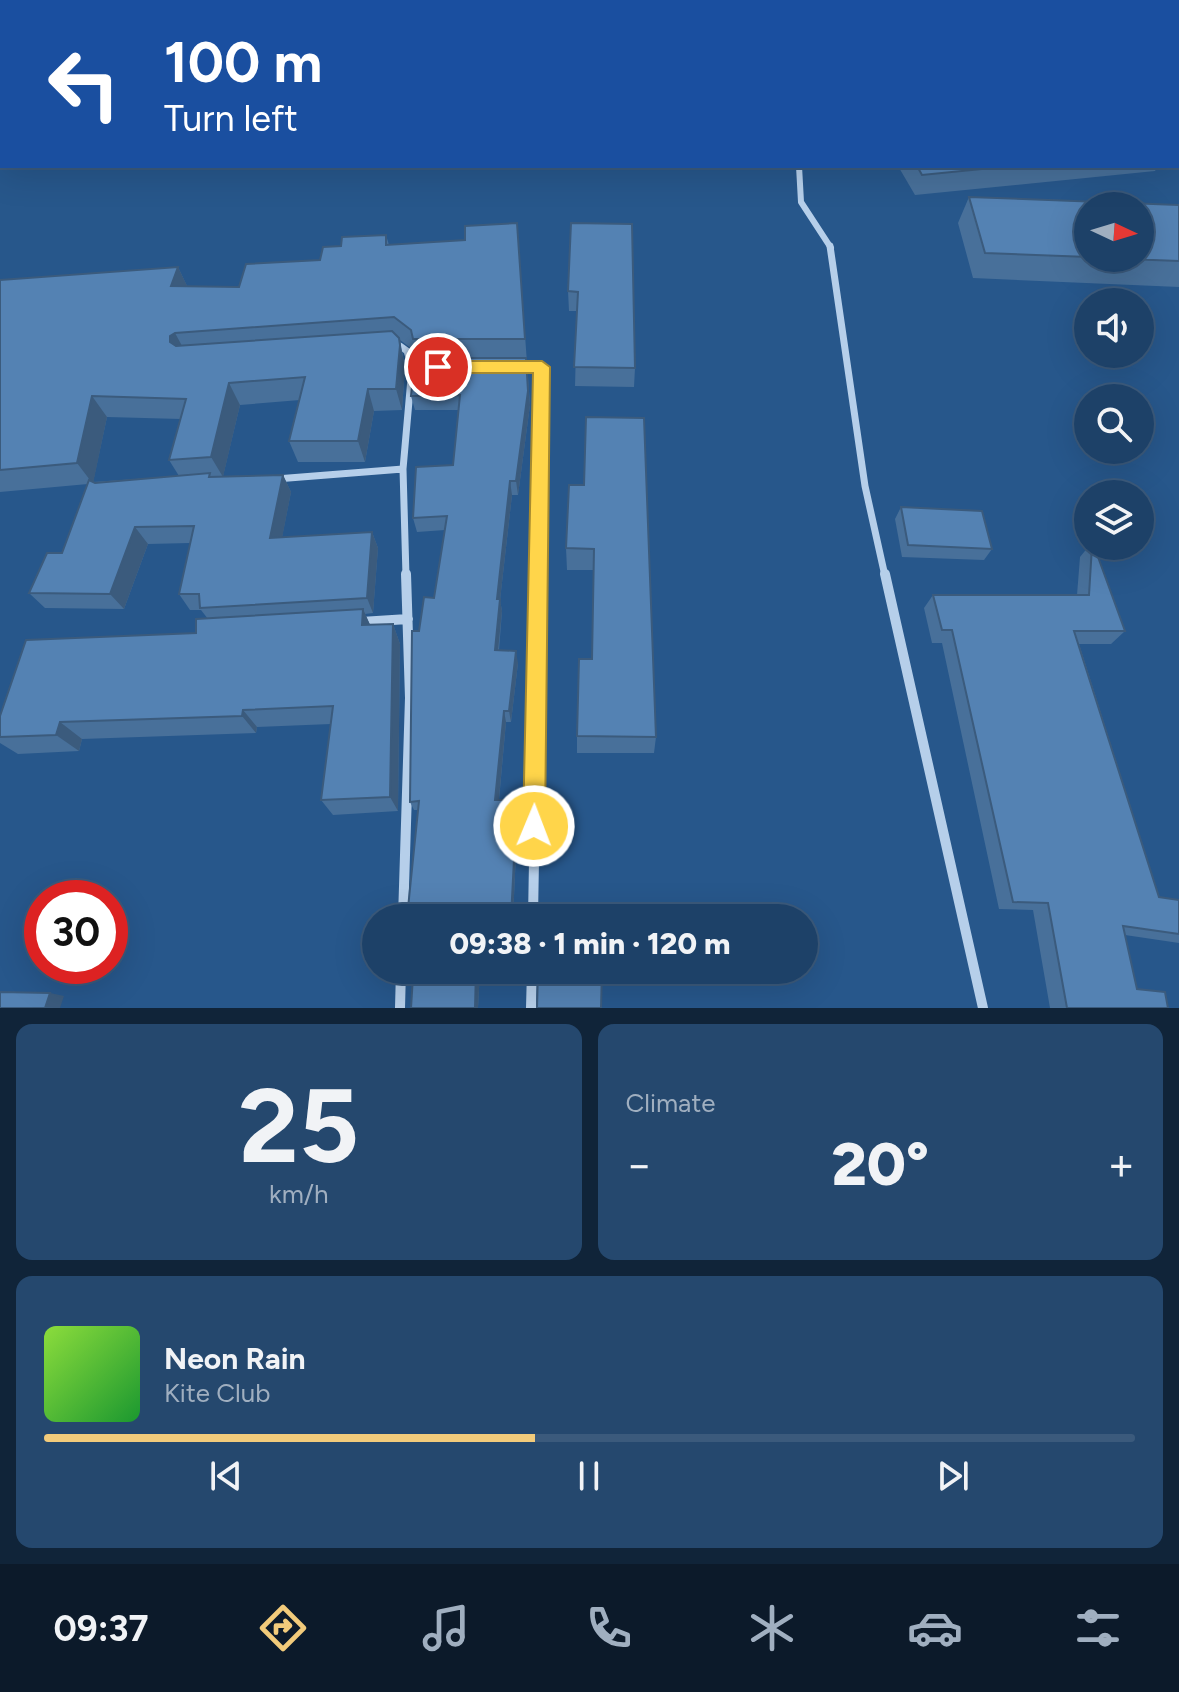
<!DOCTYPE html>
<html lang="en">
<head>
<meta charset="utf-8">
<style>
	:root { --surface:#1d4168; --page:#25486e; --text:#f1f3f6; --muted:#a0afc0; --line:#3b5a7c; --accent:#f2cb7b }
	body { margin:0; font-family:Figtree,sans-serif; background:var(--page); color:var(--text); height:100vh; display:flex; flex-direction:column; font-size:30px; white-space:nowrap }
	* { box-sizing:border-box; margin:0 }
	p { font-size:26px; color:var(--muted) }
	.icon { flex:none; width:44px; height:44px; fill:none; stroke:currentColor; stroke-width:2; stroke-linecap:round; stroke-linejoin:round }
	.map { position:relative; height:1008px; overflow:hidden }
	.sheet { display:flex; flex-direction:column; gap:16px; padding:16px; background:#102439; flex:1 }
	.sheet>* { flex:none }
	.banner { position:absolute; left:0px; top:0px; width:1180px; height:168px; box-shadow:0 8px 32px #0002,0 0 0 2px var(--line); background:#1a4fa0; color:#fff; overflow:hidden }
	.needle { width:52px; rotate:94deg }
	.controls { position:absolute; left:1074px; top:192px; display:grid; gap:16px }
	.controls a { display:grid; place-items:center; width:80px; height:80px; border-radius:50%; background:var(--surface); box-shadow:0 8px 32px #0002,0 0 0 2px var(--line); font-size:40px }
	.speed { position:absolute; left:24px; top:880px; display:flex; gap:16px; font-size:40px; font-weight:700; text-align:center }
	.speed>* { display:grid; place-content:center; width:104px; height:104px; border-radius:50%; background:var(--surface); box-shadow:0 8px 32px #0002,0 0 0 2px var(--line); line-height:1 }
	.speed .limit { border:12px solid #d22; background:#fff; color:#111 }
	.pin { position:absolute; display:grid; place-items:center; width:68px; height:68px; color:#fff; margin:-34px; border:4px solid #fff; border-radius:50%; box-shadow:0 2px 8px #0007 }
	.me { position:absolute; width:88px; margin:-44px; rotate:1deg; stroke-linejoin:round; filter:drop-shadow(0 0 6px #0008) }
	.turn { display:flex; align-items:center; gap:28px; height:168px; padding:0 32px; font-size:36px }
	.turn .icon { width:104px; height:104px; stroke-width:2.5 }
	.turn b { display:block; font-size:56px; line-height:68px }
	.big { font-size:60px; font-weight:800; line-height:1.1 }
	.sheet .widget { flex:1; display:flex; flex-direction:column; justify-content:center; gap:12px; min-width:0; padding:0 28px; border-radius:16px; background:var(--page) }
	.sheet .dial { align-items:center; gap:0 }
	.dial b { font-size:104px; line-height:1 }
	.song { display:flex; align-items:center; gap:24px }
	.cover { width:96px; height:96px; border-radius:12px; background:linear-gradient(135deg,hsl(90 70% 55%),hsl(130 70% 35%)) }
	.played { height:8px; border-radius:4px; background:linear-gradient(90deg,var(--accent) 45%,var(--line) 45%) }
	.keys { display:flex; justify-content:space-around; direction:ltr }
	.heat { display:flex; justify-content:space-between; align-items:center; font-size:44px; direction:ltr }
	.sheet .tiles { flex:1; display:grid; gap:16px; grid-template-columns:1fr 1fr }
	.widget:last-child { grid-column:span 2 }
	.trip { position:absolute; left:362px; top:904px; width:456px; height:80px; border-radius:40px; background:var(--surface); box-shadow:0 8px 32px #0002,0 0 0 2px var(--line); font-weight:800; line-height:80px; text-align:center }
	.tab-bar { display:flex; height:128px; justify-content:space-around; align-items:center; background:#0c1a2a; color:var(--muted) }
	.tab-bar .icon { width:56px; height:56px }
	.tab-bar .on { color:var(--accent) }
	.tab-bar b { font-size:36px; color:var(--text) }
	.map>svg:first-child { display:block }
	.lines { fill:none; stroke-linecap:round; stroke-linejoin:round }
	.minor-far2 { stroke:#b6cfea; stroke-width:6 }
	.minor-far1 { stroke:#b6cfea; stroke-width:7 }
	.minor { stroke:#b6cfea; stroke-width:10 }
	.wall { fill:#48709a; fill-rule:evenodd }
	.shaded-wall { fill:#3b5b7d }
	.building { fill:#5482b3; stroke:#3b5b7d; stroke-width:2 }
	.route { fill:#ffd54a; stroke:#a68a30; stroke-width:2 }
</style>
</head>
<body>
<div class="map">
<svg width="1179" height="1008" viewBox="0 0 1179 1008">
	<rect width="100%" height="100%" fill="#27578b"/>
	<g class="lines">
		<path class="minor-far2" d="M799 166 801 202 831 248"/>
		<path class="minor-far1" d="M830 246 865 486 885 576
			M391 347 400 346 407 351 412 367H423
			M517 367H542L539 576
			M276 479 403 469
			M406 576 403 469 412 367"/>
		<path class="minor" d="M885 574 983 1008
			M361 622 408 619
			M403 918 410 698 406 574
			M533 918 539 574
			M400 1008 401 970
			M531 1008 532 970"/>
	</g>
	<path class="wall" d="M701 0H745L720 2H701Z
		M898 166H1158L1155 171 915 195Z
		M969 197 1179 205V287L973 278 958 223Z
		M517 223 530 405 518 495H512L500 600 502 611 499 650 518 663 511 722H506L499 800H517L518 809 513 918H407L418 810H414L410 802 419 631 434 598 445 530 417 532 413 518 453 465 458 410H415L411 396 417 358 416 352 400 340 405 367 402 410 374 411 365 462H298L289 441 300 400 240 405 223 476 283 475 291 492 282 537 372 532 378 548 373 613 365 614 370 625 393 624 400 644 398 811 333 815 321 800 331 724 257 727 256 733 82 739 79 751 18 754 0 743V716L196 633 208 619 201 610H190L179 594 190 543 148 544 124 609 45 608 29 593 62 553 88 484 0 492V280L178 267 187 286 239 287 320 260 341 246 386 235 389 245 465 240ZM107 417 181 419 169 460 179 476 93 482Z
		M571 223 635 368 634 387 575 386 577 311H569L568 291Z
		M584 485 656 737 654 753H577V736L592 659 594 570H567L566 548Z
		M901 507 992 549 984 560 902 557 895 519Z
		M1089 546H1094L1125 631 1111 644H1079L1159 897 1179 900V943L1125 935 1137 989 1168 1008H1050L1033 910 999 909 942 643H932L924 608 933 595H1077L1080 557Z
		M403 970H480L478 1008H411L413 980 409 981 403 976Z"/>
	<path class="shaded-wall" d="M178 267 189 290 171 286Z
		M175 333 187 355 170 342V336Z
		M399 338 405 367 402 410 396 389Z
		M526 358 530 405 518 495 516 481Z
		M229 383 240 405 223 477 211 457Z
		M368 389 374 411 365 462 358 441Z
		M92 396 107 417 93 484 77 463Z
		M283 475 291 492 279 554 270 538Z
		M510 481 512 495 500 600 502 611 497 661 495 650 497 599Z
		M135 527 148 544 124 609 110 594Z
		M372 532 378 548 373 613 367 598Z
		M363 609 372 629 362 625Z
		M393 624 400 644 398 811 390 797Z
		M516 651 518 663 511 722 509 711Z
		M243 710 257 727 256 733 242 716Z
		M504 711 506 722 498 809 495 800Z
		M60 722 82 739 79 751 56 735Z
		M517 800 518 809 513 918H511Z
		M476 970H480L478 1008H475Z
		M50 993 64 996 60 1008H45Z"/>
	<path class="building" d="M281 0H328V2H280Z
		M917 166H1012L922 175Z
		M969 197 1179 205V261L1101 258H1140V206H1088V257L985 253Z
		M517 223 525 339H413L411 330 394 317 175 333 170 336V342L176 346 392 331 399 338 400 345 396 389H368L358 441H289L305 377 229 383 211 457 169 460 186 399 92 396 77 463 0 470V280L178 267 171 286 239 287 246 264 320 260 323 247 341 246 342 237 386 235V245L465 240V226Z
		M571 223 632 224 635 368 574 367 578 292 568 291Z
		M415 358H526L528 391 516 481H510L497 599H500L495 650 516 651 509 711H504L495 800H517L511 918H407L419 801 410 802 412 631H419L424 597 434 598 447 516 413 518 416 467 453 465 460 395 411 396Z
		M586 417 644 418 656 737 577 736 579 659H592L594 549 566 548 569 485H584Z
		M210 473 209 477 283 475 270 538 372 532 367 598 200 608 199 594H179L194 526 135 527 110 594 29 593 47 553H62L89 480 95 483Z
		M901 507 982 511 992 549 908 545Z
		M1092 546H1094L1125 631H1074L1159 897 1179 900V934L1123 926 1137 989 1165 992 1168 1008H1067L1048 903 1013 902 952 630H942L933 595H1089Z
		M363 609 362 625 393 624 390 797 321 800 333 706 243 710 242 716 60 722 56 735 0 737V716L26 640 196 633V619Z
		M403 970H476L475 1008H411L413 976H403Z
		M538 970H602L601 1008H537Z
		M0 992 50 993 45 1008H0Z"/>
	<path class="route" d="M438 361H542L550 367 545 826 542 834 534 838 526 834 523 826 533 373H438L430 367Z"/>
</svg>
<div class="controls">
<a><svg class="needle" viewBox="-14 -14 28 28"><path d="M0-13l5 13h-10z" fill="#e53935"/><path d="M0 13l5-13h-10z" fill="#a0afc0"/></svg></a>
<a><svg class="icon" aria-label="sound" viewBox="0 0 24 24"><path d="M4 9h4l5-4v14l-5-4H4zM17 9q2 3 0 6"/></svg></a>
<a><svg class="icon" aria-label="search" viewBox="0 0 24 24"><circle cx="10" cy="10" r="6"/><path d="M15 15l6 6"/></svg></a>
<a><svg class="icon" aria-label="layers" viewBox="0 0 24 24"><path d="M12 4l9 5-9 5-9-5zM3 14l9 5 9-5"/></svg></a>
</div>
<div class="speed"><div class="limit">30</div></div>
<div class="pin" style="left:438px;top:367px;background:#d93025"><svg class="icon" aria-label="arrive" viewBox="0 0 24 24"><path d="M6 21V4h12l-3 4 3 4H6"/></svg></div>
<svg class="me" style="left:534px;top:826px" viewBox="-20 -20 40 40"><circle r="17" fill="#ffd54a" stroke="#fff" stroke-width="3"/><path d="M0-11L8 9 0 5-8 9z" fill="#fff"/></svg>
<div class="trip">09:38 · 1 min · 120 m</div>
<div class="banner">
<div class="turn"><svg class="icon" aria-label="left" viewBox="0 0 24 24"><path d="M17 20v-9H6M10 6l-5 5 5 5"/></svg><div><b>100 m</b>Turn left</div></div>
</div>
</div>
<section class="sheet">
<div class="tiles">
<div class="widget dial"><b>25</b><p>km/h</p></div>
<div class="widget"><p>Climate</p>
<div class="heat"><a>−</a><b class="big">20°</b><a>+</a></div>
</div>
<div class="widget">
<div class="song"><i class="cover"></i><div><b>Neon Rain</b><p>Kite Club</p></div></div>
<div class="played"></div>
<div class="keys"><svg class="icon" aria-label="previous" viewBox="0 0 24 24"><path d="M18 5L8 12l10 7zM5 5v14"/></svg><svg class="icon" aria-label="pause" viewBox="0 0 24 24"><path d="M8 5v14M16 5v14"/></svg><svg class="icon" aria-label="next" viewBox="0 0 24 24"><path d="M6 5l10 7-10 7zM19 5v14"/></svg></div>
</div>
</div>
</section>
<nav class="tab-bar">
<b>09:37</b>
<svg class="icon on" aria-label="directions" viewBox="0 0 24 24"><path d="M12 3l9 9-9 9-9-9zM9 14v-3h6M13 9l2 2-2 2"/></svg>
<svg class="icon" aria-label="music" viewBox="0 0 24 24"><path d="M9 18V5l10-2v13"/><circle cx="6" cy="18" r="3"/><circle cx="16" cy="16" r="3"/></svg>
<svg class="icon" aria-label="phone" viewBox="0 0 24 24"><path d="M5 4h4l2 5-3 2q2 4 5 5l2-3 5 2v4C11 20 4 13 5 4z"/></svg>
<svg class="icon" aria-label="climate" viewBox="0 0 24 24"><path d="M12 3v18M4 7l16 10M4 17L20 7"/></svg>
<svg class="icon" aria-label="car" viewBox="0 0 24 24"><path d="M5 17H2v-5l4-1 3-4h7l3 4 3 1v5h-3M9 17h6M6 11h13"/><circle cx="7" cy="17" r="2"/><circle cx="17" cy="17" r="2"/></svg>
<svg class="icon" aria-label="filters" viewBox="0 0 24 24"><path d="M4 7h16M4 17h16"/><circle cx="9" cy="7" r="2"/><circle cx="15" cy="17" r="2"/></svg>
</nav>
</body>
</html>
